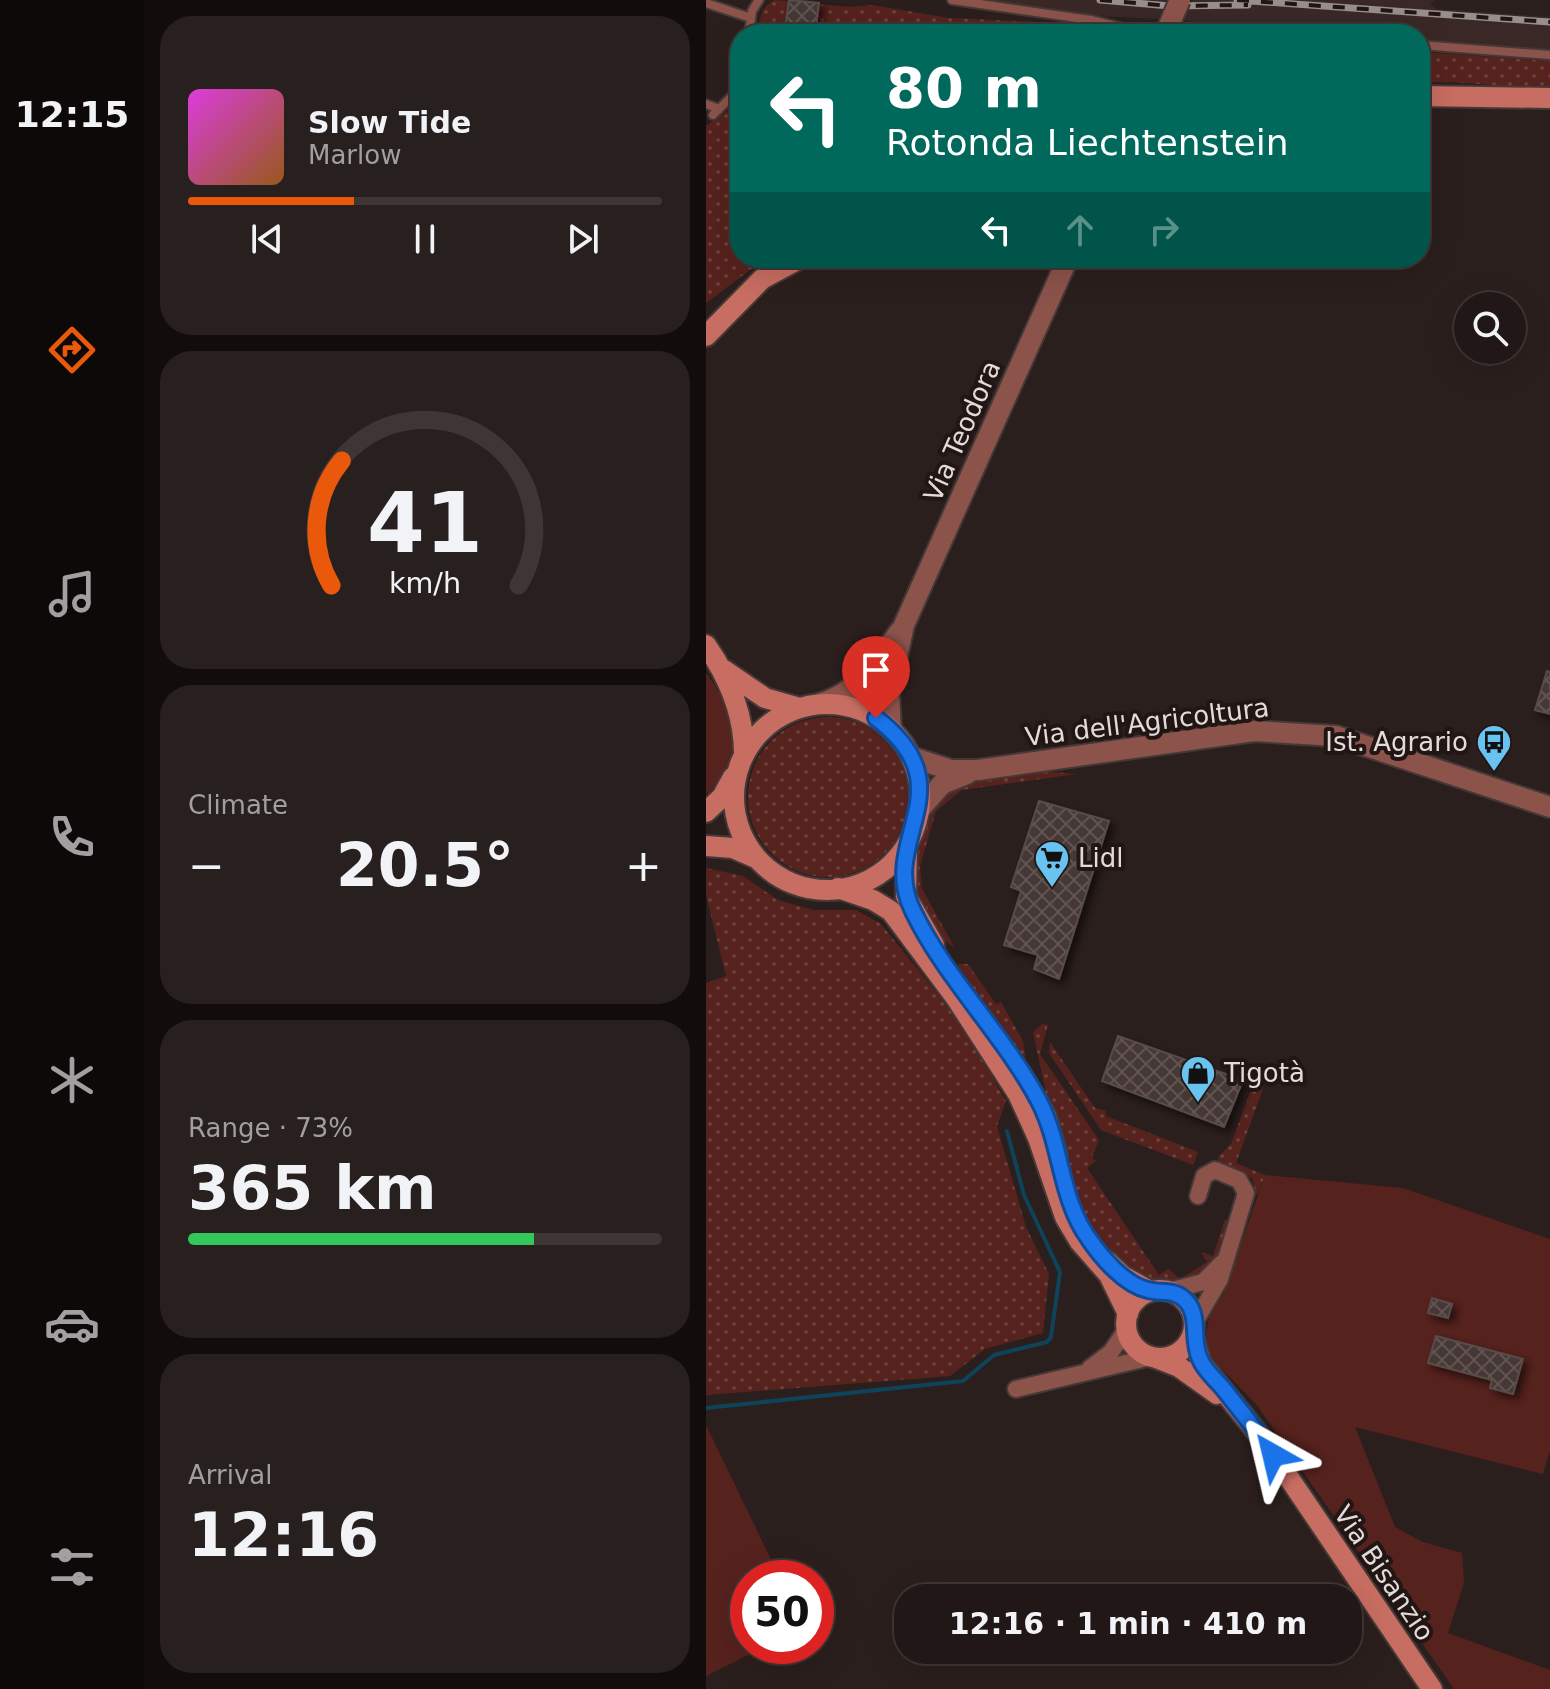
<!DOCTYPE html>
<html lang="en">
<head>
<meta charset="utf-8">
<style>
	:root { --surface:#201716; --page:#28201f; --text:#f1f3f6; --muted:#a29fa1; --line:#3d3635; --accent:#ea580c }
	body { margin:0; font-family:"DejaVu Sans",sans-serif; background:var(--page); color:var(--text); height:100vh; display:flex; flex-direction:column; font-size:30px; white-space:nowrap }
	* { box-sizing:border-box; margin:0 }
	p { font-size:26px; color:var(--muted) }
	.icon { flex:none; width:44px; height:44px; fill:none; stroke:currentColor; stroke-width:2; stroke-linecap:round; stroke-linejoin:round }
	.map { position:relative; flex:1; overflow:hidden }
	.sheet { display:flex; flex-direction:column; gap:16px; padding:16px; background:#120d0c; width:562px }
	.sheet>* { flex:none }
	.banner { position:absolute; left:24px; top:24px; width:700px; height:244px; border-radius:32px; box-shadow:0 8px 32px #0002,0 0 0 2px var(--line); background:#00695c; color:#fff; overflow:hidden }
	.buttons { position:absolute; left:748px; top:292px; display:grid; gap:16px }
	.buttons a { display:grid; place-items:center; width:72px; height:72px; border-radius:50%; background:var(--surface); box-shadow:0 8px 32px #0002,0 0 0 2px var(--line); font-size:40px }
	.speed { position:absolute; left:24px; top:1560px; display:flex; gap:16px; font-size:40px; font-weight:700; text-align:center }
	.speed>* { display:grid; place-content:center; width:104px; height:104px; border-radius:50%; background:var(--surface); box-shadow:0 8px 32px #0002,0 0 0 2px var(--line); line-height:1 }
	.speed .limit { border:12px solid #d22; background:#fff; color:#111 }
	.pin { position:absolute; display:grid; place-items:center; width:68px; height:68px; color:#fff; margin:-82px -34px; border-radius:50% 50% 50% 0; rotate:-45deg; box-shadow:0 0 8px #0007 }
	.pin .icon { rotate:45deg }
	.me { position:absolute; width:88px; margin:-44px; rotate:323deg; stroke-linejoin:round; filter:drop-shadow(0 0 6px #0008) }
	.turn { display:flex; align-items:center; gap:28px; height:168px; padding:0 24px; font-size:36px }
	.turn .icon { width:104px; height:104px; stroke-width:2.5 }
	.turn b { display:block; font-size:56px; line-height:68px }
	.lanes { display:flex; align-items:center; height:76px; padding:0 24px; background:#0003; justify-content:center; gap:40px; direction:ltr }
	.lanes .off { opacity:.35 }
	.big { font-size:60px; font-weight:800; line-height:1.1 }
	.sheet .tile { flex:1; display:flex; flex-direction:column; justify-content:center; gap:12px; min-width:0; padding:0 28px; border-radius:32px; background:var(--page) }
	.sheet .dial { align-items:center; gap:0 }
	.dial svg { height:208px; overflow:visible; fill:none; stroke:var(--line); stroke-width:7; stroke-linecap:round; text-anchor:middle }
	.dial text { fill:var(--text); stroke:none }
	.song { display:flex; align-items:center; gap:24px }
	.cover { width:96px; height:96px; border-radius:12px; background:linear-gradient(135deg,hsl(300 70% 55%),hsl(30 70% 35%)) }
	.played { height:8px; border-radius:4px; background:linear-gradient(90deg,var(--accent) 35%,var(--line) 35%) }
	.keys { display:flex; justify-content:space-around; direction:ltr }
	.heat { display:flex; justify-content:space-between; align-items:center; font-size:44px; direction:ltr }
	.charge { height:12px; border-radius:6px; background:linear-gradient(90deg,#34c759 73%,var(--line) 0) }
	.trip { position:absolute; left:188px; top:1584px; width:468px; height:80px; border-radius:32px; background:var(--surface); box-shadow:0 8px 32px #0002,0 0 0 2px var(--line); font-weight:800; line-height:80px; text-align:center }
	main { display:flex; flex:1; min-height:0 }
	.tabs { display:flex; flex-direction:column; width:144px; justify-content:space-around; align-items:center; background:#0d0909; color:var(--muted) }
	.tabs .icon { width:56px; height:56px }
	.tabs .current { color:var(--accent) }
	.tabs b { font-size:36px; color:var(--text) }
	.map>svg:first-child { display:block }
	.built { fill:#392825 }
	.grass { fill:url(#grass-dots) }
	.green { fill:#56221d }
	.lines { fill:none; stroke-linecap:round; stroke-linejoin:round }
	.stream { stroke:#0d445b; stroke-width:4 }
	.building { fill:url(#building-cross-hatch); stroke:#594b49; stroke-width:2; filter:url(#shadow) }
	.service-casing { stroke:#453937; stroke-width:12 }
	.minor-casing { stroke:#453937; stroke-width:20 }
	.tertiary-casing { stroke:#453937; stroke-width:24 }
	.secondary-casing { stroke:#453937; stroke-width:24 }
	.service { stroke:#8c534b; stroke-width:8 }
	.minor { stroke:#8c534b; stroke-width:16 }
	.tertiary { stroke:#8c534b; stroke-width:20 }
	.secondary { stroke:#c86d61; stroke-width:20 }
	.rail-casing { stroke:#988e8c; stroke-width:7 }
	.rail { stroke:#211614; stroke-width:4; stroke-dasharray:12; stroke-linecap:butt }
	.tertiary-bridge-casing { stroke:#453937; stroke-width:24; stroke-linecap:butt }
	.tertiary-bridge { stroke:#8c534b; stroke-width:20 }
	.route-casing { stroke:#114b97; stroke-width:20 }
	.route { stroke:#1a73e8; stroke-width:14 }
	.labels { text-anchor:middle; stroke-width:8; stroke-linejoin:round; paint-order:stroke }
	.street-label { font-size:26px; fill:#e3dbd9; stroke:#211614 }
	.poi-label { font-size:26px; fill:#e3dbd9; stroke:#211614; text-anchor:start }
</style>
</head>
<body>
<main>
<nav class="tabs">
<b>12:15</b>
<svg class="icon current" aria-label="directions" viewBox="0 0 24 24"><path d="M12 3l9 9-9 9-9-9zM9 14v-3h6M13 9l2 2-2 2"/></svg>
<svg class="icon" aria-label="music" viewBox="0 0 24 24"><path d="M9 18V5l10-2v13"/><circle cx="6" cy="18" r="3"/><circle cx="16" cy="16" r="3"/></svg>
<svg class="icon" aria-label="phone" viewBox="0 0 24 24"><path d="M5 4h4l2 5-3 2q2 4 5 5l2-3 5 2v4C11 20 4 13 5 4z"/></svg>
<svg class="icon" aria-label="climate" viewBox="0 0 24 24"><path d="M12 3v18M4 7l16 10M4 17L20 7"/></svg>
<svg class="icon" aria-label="car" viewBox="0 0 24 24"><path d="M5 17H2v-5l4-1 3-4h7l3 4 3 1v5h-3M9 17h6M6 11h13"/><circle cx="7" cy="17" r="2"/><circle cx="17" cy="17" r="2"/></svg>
<svg class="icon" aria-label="filters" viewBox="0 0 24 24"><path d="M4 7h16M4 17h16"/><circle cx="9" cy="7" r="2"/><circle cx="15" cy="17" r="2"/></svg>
</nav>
<section class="sheet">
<div class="tile">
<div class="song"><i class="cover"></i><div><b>Slow Tide</b><p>Marlow</p></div></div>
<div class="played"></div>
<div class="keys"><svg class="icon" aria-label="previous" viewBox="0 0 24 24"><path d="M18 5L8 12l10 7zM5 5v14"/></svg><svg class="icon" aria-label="pause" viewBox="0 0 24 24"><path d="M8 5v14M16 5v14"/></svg><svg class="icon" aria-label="next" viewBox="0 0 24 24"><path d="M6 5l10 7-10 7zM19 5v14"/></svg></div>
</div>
<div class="tile dial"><svg viewBox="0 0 100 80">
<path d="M14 69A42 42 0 1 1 86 69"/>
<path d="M14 69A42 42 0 0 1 18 21" stroke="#ea580c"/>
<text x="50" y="56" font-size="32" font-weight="700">41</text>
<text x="50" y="72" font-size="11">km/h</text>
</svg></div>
<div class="tile"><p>Climate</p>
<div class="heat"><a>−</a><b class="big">20.5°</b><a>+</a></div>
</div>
<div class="tile"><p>Range · 73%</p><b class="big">365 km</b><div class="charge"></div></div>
<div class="tile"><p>Arrival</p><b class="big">12:16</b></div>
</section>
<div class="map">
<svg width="844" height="1689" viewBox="0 0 844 1689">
	<defs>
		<pattern id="grass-dots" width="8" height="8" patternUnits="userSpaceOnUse" patternTransform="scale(2)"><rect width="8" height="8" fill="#56221d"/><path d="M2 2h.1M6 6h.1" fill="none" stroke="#6e423d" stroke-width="1.8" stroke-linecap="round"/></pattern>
		<pattern id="building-cross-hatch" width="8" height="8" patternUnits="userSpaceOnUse" patternTransform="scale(2)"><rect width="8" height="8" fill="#453836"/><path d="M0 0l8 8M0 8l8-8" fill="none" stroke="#605452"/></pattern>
		<filter id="shadow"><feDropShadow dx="4.5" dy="4.5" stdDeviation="4" flood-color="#0009"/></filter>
	</defs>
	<rect width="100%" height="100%" fill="#2b1f1d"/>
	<path class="built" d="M286 0H460L452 19 390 16Z
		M487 0H729L724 3 730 9 844 17V50L714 39V34L562 31 478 21Z"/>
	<path class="grass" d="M69 0 144 7 166 5 243 18 333 22 411 34H52C54 19 54 7 69 0Z
		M714 52 844 61V88C800 87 758 81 714 82Z
		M34 102V258H60L0 303V126Z
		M42 797a80 80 0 1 1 160 0a80 80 0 1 1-160 0Z
		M336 771 370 774 256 790 230 811 214 866 216 889 249 948C205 917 200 880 216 831 221 817 220 802 234 794 264 776 302 775 336 771Z
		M0 868 37 876 72 900 107 910H150L175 924 256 1024 300 1101 291 1126 320 1227 343 1274 337 1333 279 1349 244 1376 0 1395V983L20 976 0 895Z
		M251 964H262L290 1004 295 1002 317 1041 321 1068Z
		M336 1024 342 1025 334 1054 393 1140 386 1158 390 1161 381 1168 453 1275 463 1269 474 1279 501 1262 495 1252 507 1256 519 1219 524 1221 511 1258 490 1277 473 1282 435 1280 407 1258 377 1218 369 1199 344 1112 327 1032Z
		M344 1042 389 1108 400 1111V1116L492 1152 487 1165 395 1130 343 1053Z
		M548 1082 558 1086 530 1163 559 1175 551 1196 546 1178 513 1162 512 1157 525 1144Z"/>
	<path class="green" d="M0 673C28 709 42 762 0 794Z
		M559 1175 697 1188 844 1239V1451L837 1474 649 1427 689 1527 717 1542 756 1553 758 1583 742 1633 844 1670V1689H748L550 1404 501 1354 499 1339 503 1317 518 1293Z
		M0 1425 74 1578H42V1646H60L0 1676Z"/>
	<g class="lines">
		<path class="stream" d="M0 1408 257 1381 288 1355 341 1342 345 1337 354 1272 318 1195 301 1131"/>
	</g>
	<path class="building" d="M83 0 113 3 109 34H78Z
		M841 671 844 672V714L829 710Z
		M333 801 403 821 353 979 328 969 332 955 298 945 315 891 305 887Z
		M412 1036 537 1080 518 1127 396 1081Z
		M726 1298 746 1304 742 1318 722 1313Z
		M730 1336 817 1359 807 1394 784 1388 786 1380 722 1363Z"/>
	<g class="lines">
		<g class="service-casing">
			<path id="service" d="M246 0 385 20 438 33 483 34
				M0 3 45 18
				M43 34 46 11 53 0
				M714 45 844 55
				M0 104 13 109
				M7 115 34 88"/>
		</g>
		<g class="minor-casing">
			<path id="minor" d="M463 1291 497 1282 516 1263
				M489 1322 514 1279 540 1193 533 1180 509 1170 498 1176 492 1196
				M384 1368 405 1352 420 1330
				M310 1389 445 1357"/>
		</g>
		<g class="tertiary-casing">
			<path id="tertiary" d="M113 704C153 692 170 663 194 631
				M185 729 183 694 198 625 362 258
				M205 757 245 770H272L548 731 630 736 844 807
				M213 810 236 784 261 774"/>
		</g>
		<g class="secondary-casing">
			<path id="secondary" d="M714 96 844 98
				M0 336 56 279 95 258
				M0 645C23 678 38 713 38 754
				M18 670 59 698 94 708
				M28 797a93 93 0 1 1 186 0a93 93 0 1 1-186 0Z
				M0 812 16 797 27 777
				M201 845 200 896 228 945
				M0 846 27 848 50 858
				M132 888 167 900 185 911 250 998 312 1094 332 1138 359 1217 374 1242 403 1275 422 1314
				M313 1071 340 1116 351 1154
				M401 1261 417 1276 444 1291
				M420 1324a34 34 0 1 1 68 0a34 34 0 1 1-68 0Z
				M487 1336 495 1363 558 1441 726 1689
				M450 1358 473 1367 511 1394"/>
		</g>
		<use href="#service" class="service"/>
		<use href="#minor" class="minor"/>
		<use href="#tertiary" class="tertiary"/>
		<use href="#secondary" class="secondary"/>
		<g class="rail-casing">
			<path id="rail" d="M394 0 464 6 542 5
				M531 0 844 22"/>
		</g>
		<use href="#rail" class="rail"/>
		<g class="tertiary-bridge-casing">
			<path id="tertiary-bridge" d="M459 34 474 0"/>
		</g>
		<use href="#tertiary-bridge" class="tertiary-bridge"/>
	</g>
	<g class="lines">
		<g class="route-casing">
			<path id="route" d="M170 718C263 789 171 839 207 911 239 978 299 1036 334 1103 356 1147 354 1199 383 1239 396 1258 419 1285 442 1290 456 1294 469 1288 481 1302 494 1317 485 1340 494 1359 499 1372 512 1381 520 1392 536 1413 553 1433 567 1455"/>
		</g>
		<use href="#route" class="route"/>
	</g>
	<defs>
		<g id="bus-pin" transform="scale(1.8)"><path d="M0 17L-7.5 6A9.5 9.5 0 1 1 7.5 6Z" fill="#69c3f1" stroke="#211614"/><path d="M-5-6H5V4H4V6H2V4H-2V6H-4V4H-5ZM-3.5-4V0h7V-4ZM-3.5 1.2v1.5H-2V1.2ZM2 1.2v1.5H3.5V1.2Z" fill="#111"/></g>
		<g id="supermarket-pin" transform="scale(1.8)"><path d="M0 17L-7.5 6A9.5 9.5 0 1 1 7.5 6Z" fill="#69c3f1" stroke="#211614"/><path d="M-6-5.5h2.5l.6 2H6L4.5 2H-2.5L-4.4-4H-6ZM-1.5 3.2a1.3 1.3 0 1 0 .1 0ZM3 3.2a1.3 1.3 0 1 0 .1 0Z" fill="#111"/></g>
		<g id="shop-pin" transform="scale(1.8)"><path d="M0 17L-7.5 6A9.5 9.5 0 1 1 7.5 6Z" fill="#69c3f1" stroke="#211614"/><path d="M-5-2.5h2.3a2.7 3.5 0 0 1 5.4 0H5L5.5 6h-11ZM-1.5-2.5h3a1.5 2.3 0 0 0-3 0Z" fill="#111"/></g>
	</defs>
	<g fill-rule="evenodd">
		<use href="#bus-pin" x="788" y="742"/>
		<use href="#supermarket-pin" x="346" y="858"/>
		<use href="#shop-pin" x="492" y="1073"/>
	</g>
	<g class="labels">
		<g class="street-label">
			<text transform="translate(256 431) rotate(-66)" y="9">Via Teodora</text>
			<text transform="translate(441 722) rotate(-7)" y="9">Via dell'Agricoltura</text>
			<text transform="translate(678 1573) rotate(56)" y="9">Via Bisanzio</text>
		</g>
		<g class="poi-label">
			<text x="762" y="751" text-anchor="end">Ist. Agrario</text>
			<text x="372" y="867">Lidl</text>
			<text x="518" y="1082">Tigotà</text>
		</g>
	</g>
</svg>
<div class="buttons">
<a><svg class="icon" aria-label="search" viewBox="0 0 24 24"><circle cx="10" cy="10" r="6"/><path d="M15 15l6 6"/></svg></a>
</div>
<div class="speed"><div class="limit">50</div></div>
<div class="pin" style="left:170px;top:718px;background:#d93025"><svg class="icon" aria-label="arrive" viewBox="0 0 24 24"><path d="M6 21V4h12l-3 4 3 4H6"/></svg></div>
<svg class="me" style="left:567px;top:1455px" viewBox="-20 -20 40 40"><path d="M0-17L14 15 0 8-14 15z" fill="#1a73e8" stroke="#fff" stroke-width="4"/></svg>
<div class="trip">12:16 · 1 min · 410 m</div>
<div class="banner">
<div class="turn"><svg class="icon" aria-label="left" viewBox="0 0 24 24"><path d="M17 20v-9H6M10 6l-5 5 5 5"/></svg><div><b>80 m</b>Rotonda Liechtenstein</div></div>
<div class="lanes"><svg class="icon" aria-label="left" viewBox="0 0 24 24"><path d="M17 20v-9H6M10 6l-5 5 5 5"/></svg><svg class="icon off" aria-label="ahead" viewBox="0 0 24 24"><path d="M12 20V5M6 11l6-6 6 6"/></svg><svg class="icon off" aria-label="right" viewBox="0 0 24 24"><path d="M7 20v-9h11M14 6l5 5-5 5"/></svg></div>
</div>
</div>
</main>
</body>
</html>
